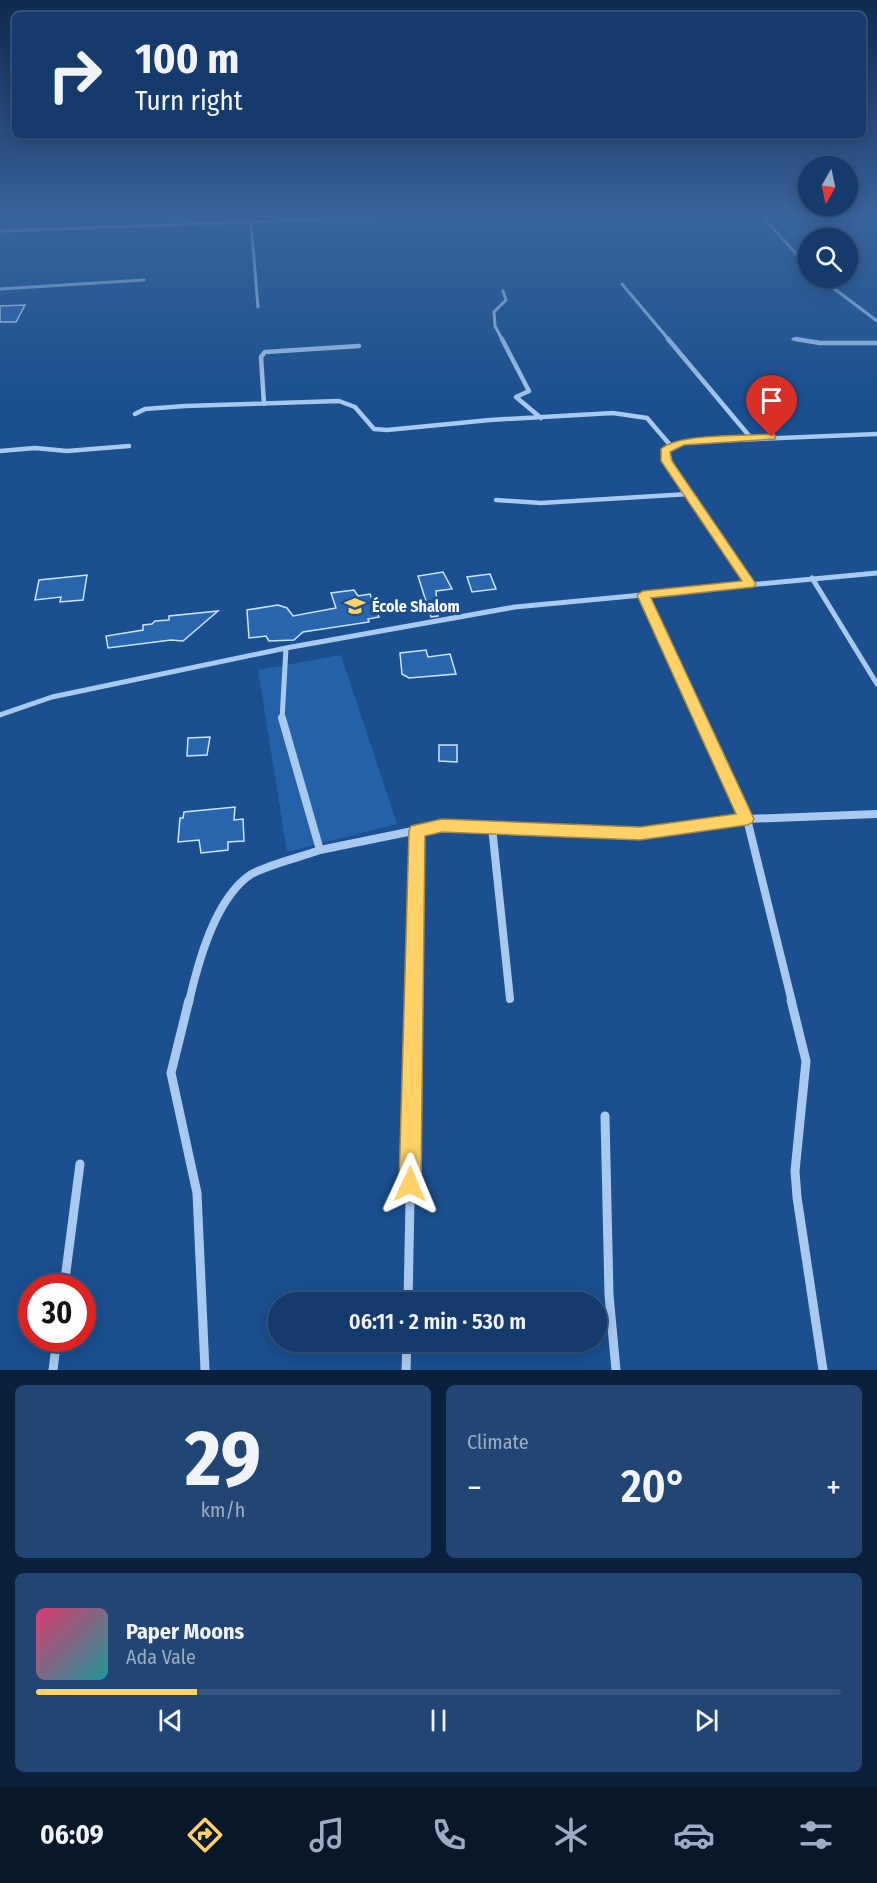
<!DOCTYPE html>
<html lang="en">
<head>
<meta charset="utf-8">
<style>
	:root { --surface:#143b6b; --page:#214673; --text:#f1f3f6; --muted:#9dadc1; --line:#33557e; --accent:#ffd166 }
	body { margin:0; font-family:"Fira Sans Condensed",sans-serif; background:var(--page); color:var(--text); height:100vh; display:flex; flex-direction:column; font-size:22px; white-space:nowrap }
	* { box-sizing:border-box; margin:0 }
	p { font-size:20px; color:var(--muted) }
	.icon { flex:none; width:33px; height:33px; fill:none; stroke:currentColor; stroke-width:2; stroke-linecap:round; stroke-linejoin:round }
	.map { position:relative; height:1370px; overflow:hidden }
	.details { display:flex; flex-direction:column; gap:15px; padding:15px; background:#0b203b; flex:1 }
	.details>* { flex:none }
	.banner { position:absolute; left:12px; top:12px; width:854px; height:126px; border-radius:9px; box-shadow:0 3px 15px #0003,0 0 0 2px var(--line); background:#143b6b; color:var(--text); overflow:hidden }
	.needle { width:39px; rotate:189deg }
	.buttons { position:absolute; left:798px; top:156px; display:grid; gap:12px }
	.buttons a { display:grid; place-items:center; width:60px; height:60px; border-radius:50%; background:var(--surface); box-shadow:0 3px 15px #0003,0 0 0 2px var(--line); font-size:30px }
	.speed { position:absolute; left:18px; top:1274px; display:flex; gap:12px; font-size:30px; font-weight:700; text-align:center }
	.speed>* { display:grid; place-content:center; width:78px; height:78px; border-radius:50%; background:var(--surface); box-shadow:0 3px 15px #0003,0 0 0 2px var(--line); line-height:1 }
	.speed .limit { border:9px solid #d22; background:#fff; color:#111 }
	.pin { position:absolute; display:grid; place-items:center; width:51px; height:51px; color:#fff; margin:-62px -26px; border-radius:50% 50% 50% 0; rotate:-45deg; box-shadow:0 0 6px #0007 }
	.pin .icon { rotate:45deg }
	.me { position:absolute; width:66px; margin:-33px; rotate:1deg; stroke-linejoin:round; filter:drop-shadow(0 0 4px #0008) }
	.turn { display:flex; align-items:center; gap:21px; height:126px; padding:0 24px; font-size:27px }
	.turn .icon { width:78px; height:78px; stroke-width:2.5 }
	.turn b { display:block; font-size:42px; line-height:51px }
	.big { font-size:45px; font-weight:600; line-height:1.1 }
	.details .widget { flex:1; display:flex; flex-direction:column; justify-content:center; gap:9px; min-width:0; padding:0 21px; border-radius:9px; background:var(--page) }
	.details .dial { align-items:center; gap:0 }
	.dial b { font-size:78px; line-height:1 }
	.song { display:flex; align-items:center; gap:18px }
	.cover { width:72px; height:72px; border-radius:9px; background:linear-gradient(135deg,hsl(340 70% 55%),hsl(180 70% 35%)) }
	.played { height:6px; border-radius:3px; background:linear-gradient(90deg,var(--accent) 20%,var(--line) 20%) }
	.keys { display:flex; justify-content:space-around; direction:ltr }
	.heat { display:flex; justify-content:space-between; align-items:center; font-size:33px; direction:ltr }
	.details .tiles { flex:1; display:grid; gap:15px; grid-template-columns:1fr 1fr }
	.widget:last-child { grid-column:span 2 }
	.trip { position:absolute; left:268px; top:1292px; width:339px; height:60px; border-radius:30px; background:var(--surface); box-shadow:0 3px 15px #0003,0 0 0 2px var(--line); font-weight:600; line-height:60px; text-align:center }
	.tab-bar { display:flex; height:96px; justify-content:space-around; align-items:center; background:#08182b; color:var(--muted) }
	.tab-bar .icon { width:42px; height:42px }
	.tab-bar .active { color:var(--accent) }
	.tab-bar b { font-size:27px; color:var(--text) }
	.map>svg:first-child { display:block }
	.green { fill:#2461a8 }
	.building { fill:#2a66ad; stroke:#cfe3fa; stroke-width:1.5 }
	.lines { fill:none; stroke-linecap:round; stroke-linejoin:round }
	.street-far4 { stroke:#a9c9ee; stroke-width:3 }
	.street-far3 { stroke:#a9c9ee; stroke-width:4.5 }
	.street-far2 { stroke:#a9c9ee; stroke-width:5 }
	.street-far1 { stroke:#a9c9ee; stroke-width:8 }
	.street { stroke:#a9c9ee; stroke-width:9 }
	.route { fill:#ffd166; stroke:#a68842; stroke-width:1.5 }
	.labels { text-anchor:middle; stroke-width:6; stroke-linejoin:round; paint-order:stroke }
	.poi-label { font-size:16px; font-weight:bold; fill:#fff; stroke:#1b4f8f; text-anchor:start }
</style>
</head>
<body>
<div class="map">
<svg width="877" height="1370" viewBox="0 0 877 1370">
	<rect width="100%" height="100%" fill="#1b4f8f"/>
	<path class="green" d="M341 655 397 824 287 852 258 670Z"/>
	<path class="building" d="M25 305 16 322H0V306Z
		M443 572 452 589 436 591 438 616 431 617 418 576Z
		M490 574 496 589 472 592 467 577Z
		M87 575 83 600 60 602 61 597 35 600 39 580Z
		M354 590 358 596 370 594 379 617 368 619 369 622 303 632 294 640 269 641 266 636 249 638 247 610 278 605 287 608 293 616 336 608 331 593Z
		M218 611 183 641 171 640 108 648 106 636 143 630V625L152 624 155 621 169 620V616Z
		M426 650 428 657 450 654 456 674 409 678 402 674 400 653Z
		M210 737 207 755 187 756 188 738Z
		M439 745H457V762L439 761Z
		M235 807 234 820 243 819 244 841 228 842V850L201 853 199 840 178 842 180 818H183L184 812Z"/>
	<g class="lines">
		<path class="street-far4" d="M761 215 808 267
			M251 223 258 307
			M0 231 441 215
			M820 278 877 321
			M622 284 670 341
			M0 289 144 280
			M793 339 806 341
			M503 341 495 326 494 312 506 300 503 291"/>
		<path class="street-far3" d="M502 339 529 391 516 397 541 418
			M668 339 751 438
			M796 339 820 343H877
			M264 404 261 357 265 352 359 346
			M135 414 145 409 185 406 339 401 355 407 374 429 387 430 490 420 613 413 647 418 671 446
			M0 451 35 448 67 451 129 446
			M496 500 541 503 689 494
			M696 505 666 461 665 451 671 446 684 442 877 434"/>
		<path class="street-far2" d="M695 503 750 584
			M812 578 877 684
			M643 595 701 720
			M0 715 52 697 286 648 515 607 877 573
			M282 720 286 648"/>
		<path class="street-far1" d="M492 827 510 999
			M320 850 442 825 641 834 747 819 700 718
			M189 1002C198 962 215 899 250 875 266 865 301 857 320 850L282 718
			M414 1002 417 831
			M792 1002 747 819 877 814"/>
		<path class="street" d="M189 1000 171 1073 197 1193 205 1370
			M791 1000 806 1061 795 1171 797 1197 823 1370
			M605 1116 609 1295 616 1370
			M64 1287 80 1164
			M408 1302 414 1000
			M53 1370 57 1338
			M406 1370 407 1341"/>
	</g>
	<linearGradient id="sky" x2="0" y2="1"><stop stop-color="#0f2b4f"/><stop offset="0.53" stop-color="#39639b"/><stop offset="1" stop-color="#39639b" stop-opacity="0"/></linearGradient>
	<rect width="877" height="407" fill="url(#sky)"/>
	<path class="route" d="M772 434 775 435V439L684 445 670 452 672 461 756 584 754 587 651 598 754 819 752 823 747 825 640 840 442 832 425 836 421 1184 418 1192 410 1195 402 1192 399 1184 409 831 411 826 442 819 640 827 736 814 637 595 643 591 742 581 661 461V449C679 433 746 436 772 434Z"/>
	<defs>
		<g id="school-bare" transform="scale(1.62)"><path d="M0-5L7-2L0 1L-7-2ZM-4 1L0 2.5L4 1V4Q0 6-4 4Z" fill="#ffd166" stroke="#1b4f8f" stroke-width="2.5" paint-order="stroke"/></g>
	</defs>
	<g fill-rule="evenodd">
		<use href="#school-bare" x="355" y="606"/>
	</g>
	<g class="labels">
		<g class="poi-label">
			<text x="372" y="612">École Shalom</text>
		</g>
	</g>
</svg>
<div class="buttons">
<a><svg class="needle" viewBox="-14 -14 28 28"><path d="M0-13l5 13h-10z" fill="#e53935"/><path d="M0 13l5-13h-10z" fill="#9dadc1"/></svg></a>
<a><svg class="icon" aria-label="search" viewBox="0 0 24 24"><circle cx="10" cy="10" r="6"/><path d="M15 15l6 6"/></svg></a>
</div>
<div class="speed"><div class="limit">30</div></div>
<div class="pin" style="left:772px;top:437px;background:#d93025"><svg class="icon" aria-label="arrive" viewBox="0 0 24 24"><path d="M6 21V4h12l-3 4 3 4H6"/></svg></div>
<svg class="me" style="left:410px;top:1184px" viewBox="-20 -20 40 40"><path d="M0-17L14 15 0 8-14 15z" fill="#ffd166" stroke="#fff" stroke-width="4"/></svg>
<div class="trip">06:11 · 2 min · 530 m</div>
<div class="banner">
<div class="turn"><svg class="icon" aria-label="right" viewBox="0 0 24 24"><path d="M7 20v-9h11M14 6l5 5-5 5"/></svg><div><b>100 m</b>Turn right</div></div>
</div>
</div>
<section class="details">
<div class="tiles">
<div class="widget dial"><b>29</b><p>km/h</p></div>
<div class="widget"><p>Climate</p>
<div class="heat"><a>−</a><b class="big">20°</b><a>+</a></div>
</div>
<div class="widget">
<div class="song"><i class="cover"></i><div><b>Paper Moons</b><p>Ada Vale</p></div></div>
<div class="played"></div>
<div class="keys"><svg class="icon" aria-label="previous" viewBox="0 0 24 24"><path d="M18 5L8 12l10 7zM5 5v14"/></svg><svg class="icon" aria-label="pause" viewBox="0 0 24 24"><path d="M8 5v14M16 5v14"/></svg><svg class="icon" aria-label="next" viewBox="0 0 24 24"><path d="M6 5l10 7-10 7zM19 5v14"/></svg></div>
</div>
</div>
</section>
<nav class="tab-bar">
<b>06:09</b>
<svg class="icon active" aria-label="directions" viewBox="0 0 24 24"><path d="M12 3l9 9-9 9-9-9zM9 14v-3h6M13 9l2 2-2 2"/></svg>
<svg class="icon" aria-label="music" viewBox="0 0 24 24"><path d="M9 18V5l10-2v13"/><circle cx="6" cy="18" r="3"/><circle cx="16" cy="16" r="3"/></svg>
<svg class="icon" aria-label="phone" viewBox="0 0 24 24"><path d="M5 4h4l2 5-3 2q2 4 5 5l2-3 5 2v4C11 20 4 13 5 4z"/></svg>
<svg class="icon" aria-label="climate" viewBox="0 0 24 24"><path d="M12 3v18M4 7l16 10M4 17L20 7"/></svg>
<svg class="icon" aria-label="car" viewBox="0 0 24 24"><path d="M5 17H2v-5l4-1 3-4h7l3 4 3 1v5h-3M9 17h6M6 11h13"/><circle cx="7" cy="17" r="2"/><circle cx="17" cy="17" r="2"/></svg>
<svg class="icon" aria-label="filters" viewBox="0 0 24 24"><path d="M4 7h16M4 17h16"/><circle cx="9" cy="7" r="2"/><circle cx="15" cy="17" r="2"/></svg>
</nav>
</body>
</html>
